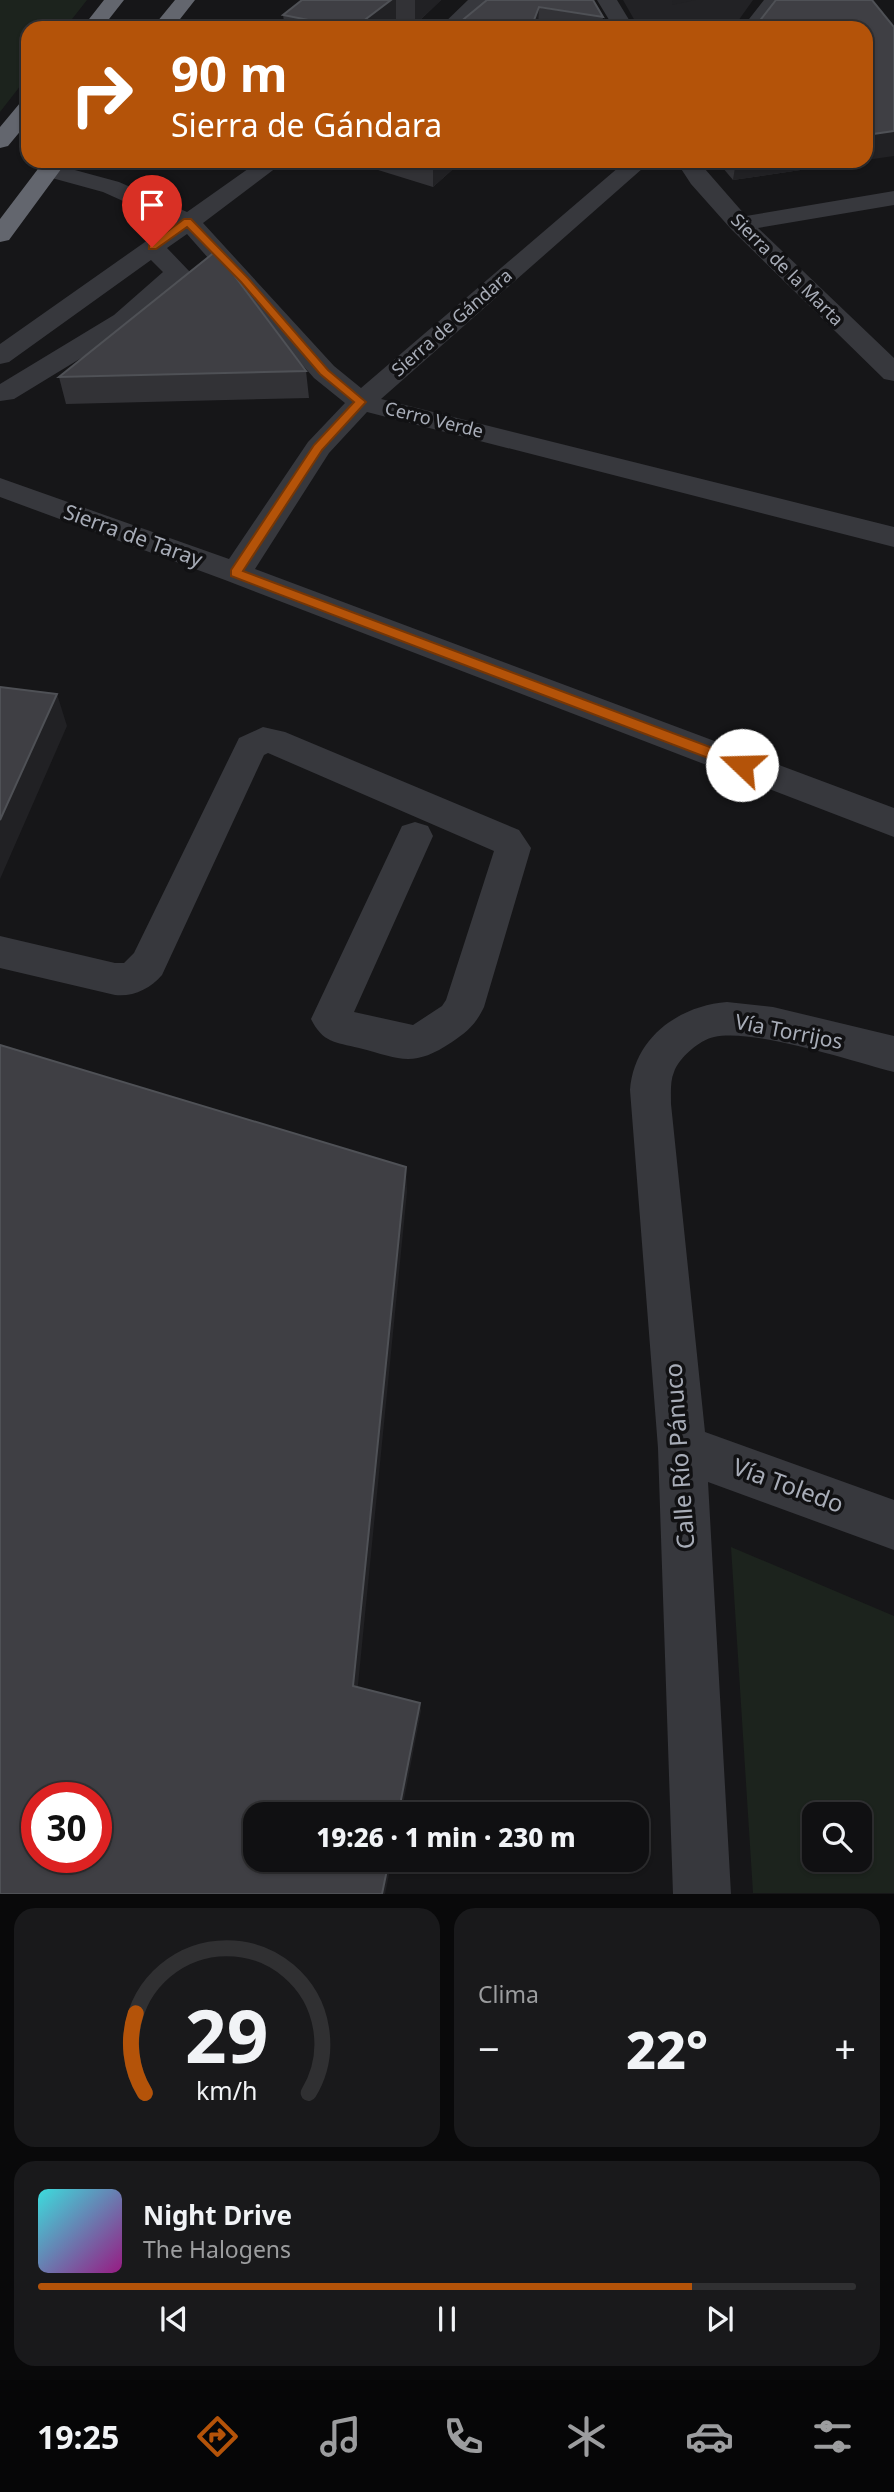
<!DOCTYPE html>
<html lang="es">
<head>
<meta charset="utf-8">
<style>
	:root { --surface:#101012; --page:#19191b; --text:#f1f3f6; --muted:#9c9d9f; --line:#303032; --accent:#b45309 }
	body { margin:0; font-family:"Noto Sans",sans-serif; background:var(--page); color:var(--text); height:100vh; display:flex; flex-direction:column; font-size:26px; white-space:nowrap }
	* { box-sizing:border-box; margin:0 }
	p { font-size:23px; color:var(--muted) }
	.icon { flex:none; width:38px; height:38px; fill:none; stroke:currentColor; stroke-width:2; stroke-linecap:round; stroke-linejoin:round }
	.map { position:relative; height:1894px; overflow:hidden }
	.side { display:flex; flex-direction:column; gap:14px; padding:14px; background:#09090a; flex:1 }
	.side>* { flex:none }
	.top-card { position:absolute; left:21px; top:21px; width:852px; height:147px; border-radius:21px; box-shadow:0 2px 5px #0004,0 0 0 2px var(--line); background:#b45309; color:#fff; overflow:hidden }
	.tools { position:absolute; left:802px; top:1802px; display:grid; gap:14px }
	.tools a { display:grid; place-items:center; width:70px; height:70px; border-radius:14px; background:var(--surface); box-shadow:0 2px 5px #0004,0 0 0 2px var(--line); font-size:35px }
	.speed { position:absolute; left:21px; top:1782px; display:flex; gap:14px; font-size:35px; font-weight:700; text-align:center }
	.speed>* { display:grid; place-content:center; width:91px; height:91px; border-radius:50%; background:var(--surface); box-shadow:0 2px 5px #0004,0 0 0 2px var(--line); line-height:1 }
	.speed .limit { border:10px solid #d22; background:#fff; color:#111 }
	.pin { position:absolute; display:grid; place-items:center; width:60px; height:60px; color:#fff; margin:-72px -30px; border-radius:50% 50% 50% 0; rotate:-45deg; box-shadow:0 0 7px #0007 }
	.pin .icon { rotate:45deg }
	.me { position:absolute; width:77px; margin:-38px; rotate:291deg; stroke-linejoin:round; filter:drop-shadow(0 0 5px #0008) }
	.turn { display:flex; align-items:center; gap:24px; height:147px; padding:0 35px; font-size:32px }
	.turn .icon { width:91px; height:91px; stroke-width:2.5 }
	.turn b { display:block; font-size:49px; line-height:60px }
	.big { font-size:52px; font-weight:800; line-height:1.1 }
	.side .card { flex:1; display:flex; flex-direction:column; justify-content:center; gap:10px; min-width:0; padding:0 24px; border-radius:21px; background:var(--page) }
	.side .dial { align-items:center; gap:0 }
	.dial svg { height:182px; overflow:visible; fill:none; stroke:var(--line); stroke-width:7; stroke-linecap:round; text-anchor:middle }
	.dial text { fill:var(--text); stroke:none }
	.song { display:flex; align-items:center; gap:21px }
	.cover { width:84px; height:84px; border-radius:10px; background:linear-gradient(135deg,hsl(180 70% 55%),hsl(310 70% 35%)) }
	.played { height:7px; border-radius:4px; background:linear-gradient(90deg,var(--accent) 80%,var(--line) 80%) }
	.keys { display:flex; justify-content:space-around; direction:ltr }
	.heat { display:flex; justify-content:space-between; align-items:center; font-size:38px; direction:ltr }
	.side .tiles { flex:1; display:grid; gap:14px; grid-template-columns:1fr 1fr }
	.card:last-child { grid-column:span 2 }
	.trip { position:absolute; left:243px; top:1802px; width:406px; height:70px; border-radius:21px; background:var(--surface); box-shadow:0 2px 5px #0004,0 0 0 2px var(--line); font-weight:800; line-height:70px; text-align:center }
	.tabs { display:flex; height:112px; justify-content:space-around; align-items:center; background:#060607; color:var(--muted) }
	.tabs .icon { width:49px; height:49px }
	.tabs .on { color:var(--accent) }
	.tabs b { font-size:32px; color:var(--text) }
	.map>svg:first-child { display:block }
	.built { fill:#222225 }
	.green { fill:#1c231d; fill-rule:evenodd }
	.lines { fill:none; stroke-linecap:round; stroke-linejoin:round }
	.minor { fill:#37383d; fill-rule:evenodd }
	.highway { fill:#63666e; fill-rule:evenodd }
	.wall { fill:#323236 }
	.shaded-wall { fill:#212124 }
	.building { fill:#3f3f44; stroke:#4f5156; stroke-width:2; fill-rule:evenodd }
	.route { fill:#b45309; stroke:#753606; stroke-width:2 }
	.labels { text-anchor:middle; stroke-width:7; stroke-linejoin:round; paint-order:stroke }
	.far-street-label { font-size:18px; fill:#a8adb8; stroke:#111113 }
	.street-label { font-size:21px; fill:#a8adb8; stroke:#111113 }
	.near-street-label { font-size:24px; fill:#a8adb8; stroke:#111113 }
</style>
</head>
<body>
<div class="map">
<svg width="894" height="1894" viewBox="0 0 894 1894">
	<rect width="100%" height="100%" fill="#161618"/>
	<path class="built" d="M623 0H753L733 28H639Z"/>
	<path class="green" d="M0 0H87L65 28H28V76L0 112Z
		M731 1547 894 1616V1893H753ZM814 1815H859V1860H814Z"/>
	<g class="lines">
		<path class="minor" d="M468 0H489L461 28H439Z
			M597 0H617L634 28H614Z
			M764 0H784L762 28H742Z
			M259 161H285L203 223 334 366 361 388 626 161H651L381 399 894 527V547L367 412 329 453 255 569 894 808V837L225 580 0 497V478L229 559 308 442 345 403 314 378 187 234 167 248 190 272 132 327 14 399 0 401V384L114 315 163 272 151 260 9 362 0 364V344L172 223 103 192 41 175 37 170 41 165 49 163 119 182 187 212Z
			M676 161H698L746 216 894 191V205L758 228 894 358V381L884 379 731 229 691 184Z
			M263 727 285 732 519 830 531 848 484 1007C476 1024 467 1032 452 1042 413 1068 401 1059 359 1048 335 1042 323 1043 311 1019L402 826 415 822 428 826 433 836 354 1012 413 1025 442 1006 446 1000 494 851 268 753 264 755 162 975C150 989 133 997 115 995L0 968V936L115 963H124L134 953 239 738Z
			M727 1002 773 1007 894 1036V1072C851 1061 754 1028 714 1037 699 1040 679 1058 674 1072 670 1081 671 1094 671 1104L705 1432 894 1500V1550L708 1482 731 1894H673L658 1448 630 1090C634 1038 678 1006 727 1002Z"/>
		<path class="highway" d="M104 0H124L102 28H82Z
			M175 0H195L173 28H152Z
			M28 101V122L8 146 0 148V127L20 103Z
			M44 161H67L9 240 0 242V219Z"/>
	</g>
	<path class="wall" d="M302 0H441L415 25 396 22 388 28H285L283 15Z
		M487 0 603 17 602 28H453Z
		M349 161H462L433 187Z
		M717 161H861L733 180Z
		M306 371 309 398 66 404 59 377Z"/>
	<path class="shaded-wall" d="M391 0H396V22L388 28H354Z
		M415 0H441L415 25Z
		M673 0H696L672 5Z
		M539 7 538 28H531Z
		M894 131V156L866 160V135Z
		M433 161H462L433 187Z
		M736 161H861L733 180Z
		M57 694 67 726 0 879V820Z
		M406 1167 407 1192 357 1695 353 1686Z
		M420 1703 421 1711 401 1815H398Z
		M389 1860H392L385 1894H382Z"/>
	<path class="building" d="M302 0H391L354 28H349L283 15Z
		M487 0H593L603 17 539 7 531 28H453Z
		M776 0H872L894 27V131L866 135V28H754Z
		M216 251 306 371 59 377Z
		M0 687 57 694 0 820Z
		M0 1045 406 1167 353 1686 420 1703 398 1815H256V1860H389L382 1894H0ZM37 1797H96V1857H37Z"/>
	<path class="route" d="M184 219H191L248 278 328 370 366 402 322 450 243 571 747 761 749 765 747 769H737L231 576V570L314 445 354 402 320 374 241 282 187 227 156 249H149V245Z"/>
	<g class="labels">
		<g class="far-street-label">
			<text transform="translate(787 270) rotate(45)" y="6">Sierra de la Marta</text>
			<text transform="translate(452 323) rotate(-41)" y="6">Sierra de Gándara</text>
			<text transform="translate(434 420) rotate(14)" y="6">Cerro Verde</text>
		</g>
		<g class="street-label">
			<text transform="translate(133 536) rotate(20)" y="7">Sierra de Taray</text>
			<text transform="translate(789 1032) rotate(11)" y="7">Vía Torrijos</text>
		</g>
		<g class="near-street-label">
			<text transform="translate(680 1456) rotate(-94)" y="8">Calle Río Pánuco</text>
			<text transform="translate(788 1486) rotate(20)" y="8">Vía Toledo</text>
		</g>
	</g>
</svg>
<div class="tools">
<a><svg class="icon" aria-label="search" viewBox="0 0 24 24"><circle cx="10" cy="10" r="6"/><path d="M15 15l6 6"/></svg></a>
</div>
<div class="speed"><div class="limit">30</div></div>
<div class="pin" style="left:152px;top:247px;background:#d93025"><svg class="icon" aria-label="arrive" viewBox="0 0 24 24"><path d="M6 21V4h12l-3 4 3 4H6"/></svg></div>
<svg class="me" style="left:742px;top:765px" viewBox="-20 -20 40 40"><circle r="19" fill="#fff"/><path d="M0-13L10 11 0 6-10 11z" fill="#b45309"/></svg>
<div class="trip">19:26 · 1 min · 230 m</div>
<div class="top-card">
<div class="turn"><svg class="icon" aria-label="right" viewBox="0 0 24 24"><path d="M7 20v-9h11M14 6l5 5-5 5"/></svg><div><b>90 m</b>Sierra de Gándara</div></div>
</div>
</div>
<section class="side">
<div class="tiles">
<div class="card dial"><svg viewBox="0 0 100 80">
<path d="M14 69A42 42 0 1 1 86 69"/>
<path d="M14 69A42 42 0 0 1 10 34" stroke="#b45309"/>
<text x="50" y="56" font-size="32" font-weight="700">29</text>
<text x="50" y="72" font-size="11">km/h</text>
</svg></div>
<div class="card"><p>Clima</p>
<div class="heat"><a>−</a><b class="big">22°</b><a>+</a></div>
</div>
<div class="card">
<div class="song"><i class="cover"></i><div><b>Night Drive</b><p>The Halogens</p></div></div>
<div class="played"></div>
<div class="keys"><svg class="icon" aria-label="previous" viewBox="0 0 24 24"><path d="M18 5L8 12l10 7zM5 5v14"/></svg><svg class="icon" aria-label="pause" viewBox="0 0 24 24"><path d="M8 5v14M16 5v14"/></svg><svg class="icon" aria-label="next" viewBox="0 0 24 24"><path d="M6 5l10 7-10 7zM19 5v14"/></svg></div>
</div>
</div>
</section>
<nav class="tabs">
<b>19:25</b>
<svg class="icon on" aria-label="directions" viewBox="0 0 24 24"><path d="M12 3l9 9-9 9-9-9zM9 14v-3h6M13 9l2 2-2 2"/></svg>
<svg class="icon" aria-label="music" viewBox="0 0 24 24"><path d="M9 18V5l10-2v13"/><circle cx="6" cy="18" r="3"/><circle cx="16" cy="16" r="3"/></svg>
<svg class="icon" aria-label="phone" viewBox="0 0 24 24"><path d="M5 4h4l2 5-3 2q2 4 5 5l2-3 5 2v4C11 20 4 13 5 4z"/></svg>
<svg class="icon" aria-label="climate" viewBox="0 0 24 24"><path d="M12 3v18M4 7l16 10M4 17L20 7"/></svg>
<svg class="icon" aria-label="car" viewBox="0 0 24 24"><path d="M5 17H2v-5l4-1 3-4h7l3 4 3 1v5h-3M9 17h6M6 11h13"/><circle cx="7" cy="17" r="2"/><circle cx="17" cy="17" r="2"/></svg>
<svg class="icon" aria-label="filters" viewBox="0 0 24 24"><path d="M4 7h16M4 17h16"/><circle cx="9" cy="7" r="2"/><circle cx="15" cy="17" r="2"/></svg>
</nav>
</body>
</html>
